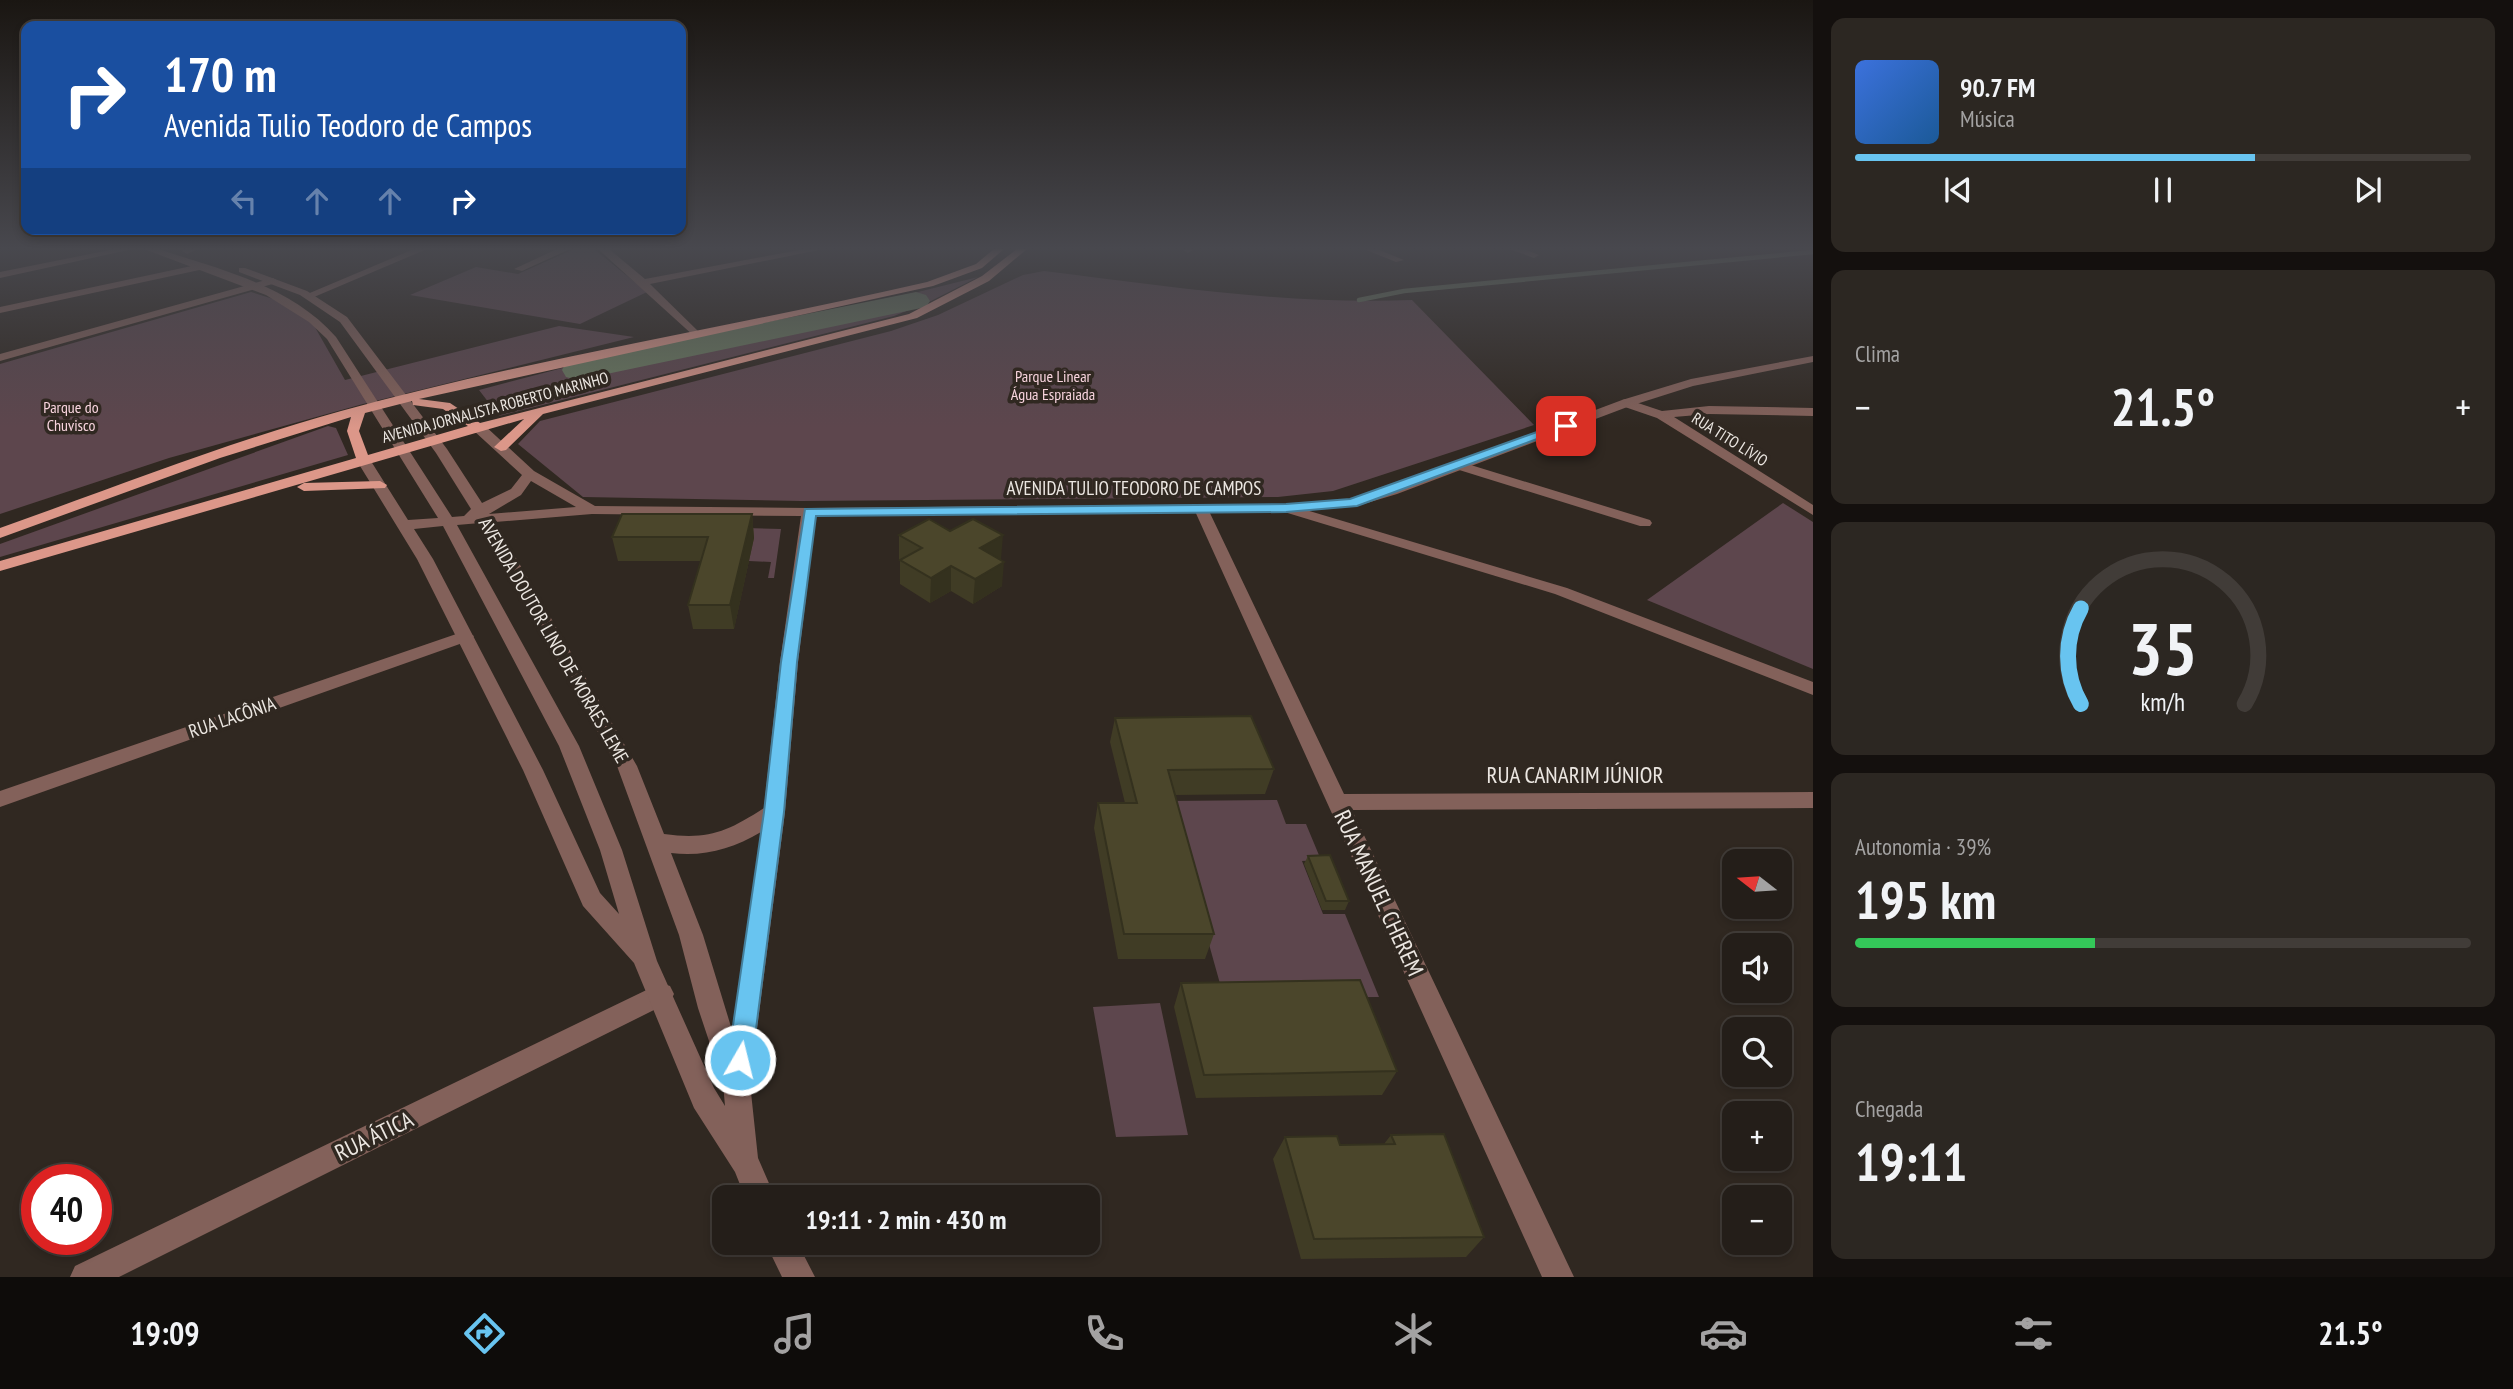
<!DOCTYPE html>
<html lang="pt">
<head>
<meta charset="utf-8">
<style>
	:root { --surface:#241e19; --page:#2c2722; --text:#f1f3f6; --muted:#a3a2a2; --line:#413c38; --accent:#68c4f0 }
	body { margin:0; font-family:"PT Sans Narrow",sans-serif; background:var(--page); color:var(--text); height:100vh; display:flex; flex-direction:column; font-size:26px; white-space:nowrap }
	* { box-sizing:border-box; margin:0 }
	p { font-size:23px; color:var(--muted) }
	.icon { flex:none; width:38px; height:38px; fill:none; stroke:currentColor; stroke-width:2; stroke-linecap:round; stroke-linejoin:round }
	.map { position:relative; flex:1; overflow:hidden }
	.drawer { display:flex; flex-direction:column; gap:18px; padding:18px; background:#14100e; width:700px }
	.drawer>* { flex:none }
	.banner { position:absolute; left:21px; top:21px; width:665px; height:214px; border-radius:14px; box-shadow:0 4px 10px #0003,0 0 0 2px var(--line); background:#1a4fa0; color:#fff; overflow:hidden }
	.needle { width:46px; rotate:287deg }
	.controls { position:absolute; left:1722px; top:849px; display:grid; gap:14px }
	.controls a { display:grid; place-items:center; width:70px; height:70px; border-radius:14px; background:var(--surface); box-shadow:0 4px 10px #0003,0 0 0 2px var(--line); font-size:35px }
	.speed { position:absolute; left:21px; top:1164px; display:flex; gap:14px; font-size:35px; font-weight:700; text-align:center }
	.speed>* { display:grid; place-content:center; width:91px; height:91px; border-radius:50%; background:var(--surface); box-shadow:0 4px 10px #0003,0 0 0 2px var(--line); line-height:1 }
	.speed .limit { border:10px solid #d22; background:#fff; color:#111 }
	.pin { position:absolute; display:grid; place-items:center; width:60px; height:60px; color:#fff; margin:-30px; border-radius:14px; box-shadow:0 4px 10px #0006 }
	.me { position:absolute; width:77px; margin:-38px; rotate:8deg; stroke-linejoin:round; filter:drop-shadow(0 0 5px #0008) }
	.turn { display:flex; align-items:center; gap:24px; height:147px; padding:0 28px; font-size:32px }
	.turn .icon { width:91px; height:91px; stroke-width:2.5 }
	.turn b { display:block; font-size:49px; line-height:60px }
	.lanes { display:flex; align-items:center; height:66px; padding:0 28px; background:#0003; justify-content:center; gap:35px; direction:ltr }
	.lanes .off { opacity:.35 }
	.big { font-size:52px; font-weight:800; line-height:1.1 }
	.drawer .card { flex:1; display:flex; flex-direction:column; justify-content:center; gap:10px; min-width:0; padding:0 24px; border-radius:14px; background:var(--page) }
	.drawer .dial { align-items:center; gap:0 }
	.dial svg { height:182px; overflow:visible; fill:none; stroke:var(--line); stroke-width:7; stroke-linecap:round; text-anchor:middle }
	.dial text { fill:var(--text); stroke:none }
	.song { display:flex; align-items:center; gap:21px }
	.cover { width:84px; height:84px; border-radius:10px; background:linear-gradient(135deg,hsl(220 70% 55%),hsl(210 70% 35%)) }
	.played { height:7px; border-radius:4px; background:linear-gradient(90deg,var(--accent) 65%,var(--line) 65%) }
	.keys { display:flex; justify-content:space-around; direction:ltr }
	.heat { display:flex; justify-content:space-between; align-items:center; font-size:38px; direction:ltr }
	.charge { height:10px; border-radius:5px; background:linear-gradient(90deg,#34c759 39%,var(--line) 0) }
	.trip { position:absolute; left:712px; top:1185px; width:388px; height:70px; border-radius:14px; background:var(--surface); box-shadow:0 4px 10px #0003,0 0 0 2px var(--line); font-weight:800; line-height:70px; text-align:center }
	.tab-bar { display:flex; height:112px; justify-content:space-around; align-items:center; background:#0e0c0a; color:var(--muted) }
	.tab-bar .icon { width:49px; height:49px }
	.tab-bar .active { color:var(--accent) }
	.tab-bar b { font-size:32px; color:var(--text) }
	main { display:flex; flex:1; min-height:0 }
	.map>svg:first-child { display:block }
	.green { fill:#5d464d }
	.lines { fill:none; stroke-linecap:round; stroke-linejoin:round }
	.stream { stroke:#6a795f; stroke-width:4.5 }
	.river { fill:#6a795f; fill-rule:evenodd }
	.minor { fill:#83615a; fill-rule:evenodd }
	.tertiary { fill:#83615a; fill-rule:evenodd }
	.primary { fill:#dc9789; fill-rule:evenodd }
	.wall { fill:#403c25 }
	.shaded-wall { fill:#34311e }
	.building { fill:#4b462b; stroke:#34311e; stroke-width:2 }
	.route { fill:#68c4f0; stroke:#447f9c; stroke-width:2 }
	.labels { text-anchor:middle; stroke-width:7; stroke-linejoin:round; paint-order:stroke }
	.far-park-label { font-size:16px; fill:#f8d4de; stroke:#302821 }
	.far-street-label { font-size:16px; fill:#ece7e2; stroke:#302821 }
	.street-label { font-size:19px; fill:#ece7e2; stroke:#302821 }
	.near-street-label { font-size:23px; fill:#ece7e2; stroke:#302821 }
</style>
</head>
<body>
<main>
<div class="map">
<svg width="1813" height="1277" viewBox="0 0 1813 1277">
	<rect width="100%" height="100%" fill="#302821"/>
	<path class="green" d="M574 249H594L647 292 580 324 410 295 476 267 518 274Z
		M1044 271C1166 286 1288 305 1412 300L1534 425 1333 491 1278 497 801 501 583 497 518 444 540 421 891 331 938 315 1023 275Z
		M978 277 931 301 894 316 499 416 479 390 574 365 584 373 740 339 919 304 911 297 874 303Z
		M251 292 283 302 312 322 345 380 559 326 634 337 363 404 169 458 0 514V364Z
		M328 426 336 428 348 455 0 557V544Z
		M1783 503 1813 522V669L1647 600Z
		M744 528 781 529 774 578H768L771 562 749 561Z
		M1277 800 1286 824H1306L1321 860 1302 861 1323 914H1345L1379 997 1224 998 1169 801Z
		M1160 1003 1188 1135 1116 1137 1093 1007Z"/>
	<g class="lines">
		<path class="stream" d="M1359 300 1404 291 1813 252"/>
		<path class="river" d="M916 292 926 295 930 301 926 307 578 380 566 377 562 370 566 363 578 360Z"/>
		<path class="minor" d="M115 249H133L0 278V272Z
			M184 249H198L187 254 182 251Z
			M414 249H427L314 297 305 295Z
			M557 249H570L522 271 514 269Z
			M598 249H609L645 279 804 249H824L650 284 699 332 700 334 695 337Z
			M1182 249H1192L1193 250 1188 253Z
			M1364 249H1377L1404 260 1396 262Z
			M1509 249H1524L1539 255 1534 258Z
			M201 264 206 267 204 269 0 313V307Z
			M273 278 278 281 276 283 0 361V354Z
			M1626 399 1662 411 1709 406 1813 408V416L1709 414 1674 417 1813 505V515L1657 418 1622 406V400Z
			M1461 462 1650 520 1652 523 1650 526H1640L1456 469 1454 466Z
			M1286 504 1567 588 1813 682V695L1555 594 1281 511 1279 508Z
			M1201 505 1208 509 1344 794 1813 792V808L1352 810 1574 1277H1542L1194 509Z
			M465 631 474 636 471 640 0 807V791Z
			M661 983 670 986 674 994 670 1002 119 1277H70L75 1266Z"/>
		<path class="tertiary" d="M144 249H158C219 269 292 286 336 337L452 517 464 516 471 509 436 453 340 322 300 295 239 272V268H245L307 291 347 317 447 449 482 503 511 489 522 475 473 430 472 427 478 423 483 424 534 471 595 506 809 508 1286 504 1351 499 1387 488 1622 400 1691 379 1813 356V362L1693 386 1630 406 1397 494 1357 506 1286 512 816 516 798 662 785 812 750 1083 758 1158 775 1197H745L735 1172 694 1108 634 963 583 906 523 770 417 559 357 461 359 458H369L408 520 438 518 327 339 309 322 266 295ZM531 481 576 507 489 514 521 495ZM592 514 801 516 780 662 764 808C727 832 708 840 664 834L637 766 495 522ZM480 523 617 766 679 935 698 1008 723 1083 725 1106 714 1088 657 961 622 850 579 746 457 525ZM443 526 559 746 600 850 619 914 600 893 543 770 433 559 414 529ZM761 832 732 1030 703 935 671 853C704 857 732 849 761 832Z
			M765 1242H797L815 1277H782Z"/>
		<path class="primary" d="M994 249H1004L982 268 933 286 419 399 450 403 480 423 909 314 982 276 1017 249H1027L989 281 917 318 543 414 506 450 501 451 494 447 524 419 0 571V561L356 458 347 431 351 417 220 458 0 538V528C113 488 226 443 341 411 534 358 732 327 927 282L976 264ZM412 401 413 405 443 409 468 426 368 455 359 431 365 413Z
			M380 481 387 485 385 488 304 491 297 487 304 483Z"/>
	</g>
	<path class="wall" d="M752 514 754 538 734 629H693L688 605 701 561H618L612 537Z
		M950 531 1001 559 1000 560 1002 586 973 604 951 591 930 603 900 584V560L899 559V535Z
		M1115 718 1274 769 1265 794 1175 795 1214 934 1205 959H1118L1094 828 1098 803H1125L1110 742Z
		M1308 856 1349 901 1345 910H1322L1304 864Z
		M1181 983 1397 1071 1382 1095 1196 1098 1174 1007Z
		M1391 1135 1484 1237 1466 1257 1301 1259 1273 1159 1285 1137 1340 1145 1384 1144Z"/>
	<path class="shaded-wall" d="M752 514 754 538 734 629 730 605Z
		M1003 535 1001 559 978 572 980 548Z
		M1004 562 1002 586 973 604 975 579Z
		M951 566V591L930 603 931 578Z"/>
	<path class="building" d="M622 514H752L730 605H688L708 537H612Z
		M929 519 950 531 973 519 1003 535 980 548 1004 562 975 579 951 566 931 578 900 560 922 548 899 535Z
		M1251 716 1274 769 1168 770 1214 934H1124L1098 803H1137L1115 718Z
		M1330 855 1349 901H1326L1308 856Z
		M1360 980 1397 1071 1204 1075 1181 983Z
		M1444 1134 1484 1237 1314 1239 1285 1137 1337 1136 1340 1145 1395 1144 1391 1135Z"/>
	<linearGradient id="sky" x2="0" y2="1"><stop stop-color="#1a1612"/><stop offset="0.58" stop-color="#48484e"/><stop offset="1" stop-color="#48484e" stop-opacity="0"/></linearGradient>
	<rect width="1813" height="428" fill="url(#sky)"/>
	<path class="route" d="M1562 423 1572 426 1357 506 1286 512 816 516 797 662 784 812 752 1060 749 1068 740 1072 732 1068 728 1060 764 812 781 662 805 509 1286 504 1350 499Z"/>
	<g class="labels">
		<g class="far-park-label">
			<text x="1053" y="382">Parque Linear<tspan x="1053" dy="18">Água Espraiada</tspan></text>
			<text x="71" y="413">Parque do<tspan x="71" dy="18">Chuvisco</tspan></text>
		</g>
		<g class="far-street-label">
			<text transform="translate(495 407) rotate(-15)" y="6">AVENIDA JORNALISTA ROBERTO MARINHO</text>
			<text transform="translate(1730 439) rotate(32)" y="6">RUA TITO LÍVIO</text>
		</g>
		<g class="street-label">
			<text x="1134" y="495">AVENIDA TULIO TEODORO DE CAMPOS</text>
			<text transform="translate(554 640) rotate(60)" y="7">AVENIDA DOUTOR LINO DE MORAES LEME</text>
			<text transform="translate(232 717) rotate(-19)" y="7">RUA LACÔNIA</text>
		</g>
		<g class="near-street-label">
			<text x="1575" y="783">RUA CANARIM JÚNIOR</text>
			<text transform="translate(1379 893) rotate(65)" y="8">RUA MANUEL CHEREM</text>
			<text transform="translate(374 1136) rotate(-26)" y="8">RUA ÁTICA</text>
		</g>
	</g>
</svg>
<div class="controls">
<a><svg class="needle" viewBox="-14 -14 28 28"><path d="M0-13l5 13h-10z" fill="#e53935"/><path d="M0 13l5-13h-10z" fill="#a3a2a2"/></svg></a>
<a><svg class="icon" aria-label="sound" viewBox="0 0 24 24"><path d="M4 9h4l5-4v14l-5-4H4zM17 9q2 3 0 6"/></svg></a>
<a><svg class="icon" aria-label="search" viewBox="0 0 24 24"><circle cx="10" cy="10" r="6"/><path d="M15 15l6 6"/></svg></a>
<a>+</a>
<a>−</a>
</div>
<div class="speed"><div class="limit">40</div></div>
<div class="pin" style="left:1566px;top:426px;background:#d93025"><svg class="icon" aria-label="arrive" viewBox="0 0 24 24"><path d="M6 21V4h12l-3 4 3 4H6"/></svg></div>
<svg class="me" style="left:740px;top:1060px" viewBox="-20 -20 40 40"><circle r="17" fill="#68c4f0" stroke="#fff" stroke-width="3"/><path d="M0-11L8 9 0 5-8 9z" fill="#fff"/></svg>
<div class="trip">19:11 · 2 min · 430 m</div>
<div class="banner">
<div class="turn"><svg class="icon" aria-label="right" viewBox="0 0 24 24"><path d="M7 20v-9h11M14 6l5 5-5 5"/></svg><div><b>170 m</b>Avenida Tulio Teodoro de Campos</div></div>
<div class="lanes"><svg class="icon off" aria-label="left" viewBox="0 0 24 24"><path d="M17 20v-9H6M10 6l-5 5 5 5"/></svg><svg class="icon off" aria-label="ahead" viewBox="0 0 24 24"><path d="M12 20V5M6 11l6-6 6 6"/></svg><svg class="icon off" aria-label="ahead" viewBox="0 0 24 24"><path d="M12 20V5M6 11l6-6 6 6"/></svg><svg class="icon" aria-label="right" viewBox="0 0 24 24"><path d="M7 20v-9h11M14 6l5 5-5 5"/></svg></div>
</div>
</div>
<section class="drawer">
<div class="card">
<div class="song"><i class="cover"></i><div><b>90.7 FM</b><p>Música</p></div></div>
<div class="played"></div>
<div class="keys"><svg class="icon" aria-label="previous" viewBox="0 0 24 24"><path d="M18 5L8 12l10 7zM5 5v14"/></svg><svg class="icon" aria-label="pause" viewBox="0 0 24 24"><path d="M8 5v14M16 5v14"/></svg><svg class="icon" aria-label="next" viewBox="0 0 24 24"><path d="M6 5l10 7-10 7zM19 5v14"/></svg></div>
</div>
<div class="card"><p>Clima</p>
<div class="heat"><a>−</a><b class="big">21.5°</b><a>+</a></div>
</div>
<div class="card dial"><svg viewBox="0 0 100 80">
<path d="M14 69A42 42 0 1 1 86 69"/>
<path d="M14 69A42 42 0 0 1 14 27" stroke="#68c4f0"/>
<text x="50" y="56" font-size="32" font-weight="700">35</text>
<text x="50" y="72" font-size="11">km/h</text>
</svg></div>
<div class="card"><p>Autonomia · 39%</p><b class="big">195 km</b><div class="charge"></div></div>
<div class="card"><p>Chegada</p><b class="big">19:11</b></div>
</section>
</main>
<nav class="tab-bar">
<b>19:09</b>
<svg class="icon active" aria-label="directions" viewBox="0 0 24 24"><path d="M12 3l9 9-9 9-9-9zM9 14v-3h6M13 9l2 2-2 2"/></svg>
<svg class="icon" aria-label="music" viewBox="0 0 24 24"><path d="M9 18V5l10-2v13"/><circle cx="6" cy="18" r="3"/><circle cx="16" cy="16" r="3"/></svg>
<svg class="icon" aria-label="phone" viewBox="0 0 24 24"><path d="M5 4h4l2 5-3 2q2 4 5 5l2-3 5 2v4C11 20 4 13 5 4z"/></svg>
<svg class="icon" aria-label="climate" viewBox="0 0 24 24"><path d="M12 3v18M4 7l16 10M4 17L20 7"/></svg>
<svg class="icon" aria-label="car" viewBox="0 0 24 24"><path d="M5 17H2v-5l4-1 3-4h7l3 4 3 1v5h-3M9 17h6M6 11h13"/><circle cx="7" cy="17" r="2"/><circle cx="17" cy="17" r="2"/></svg>
<svg class="icon" aria-label="filters" viewBox="0 0 24 24"><path d="M4 7h16M4 17h16"/><circle cx="9" cy="7" r="2"/><circle cx="15" cy="17" r="2"/></svg>
<b>21.5°</b>
</nav>
</body>
</html>
